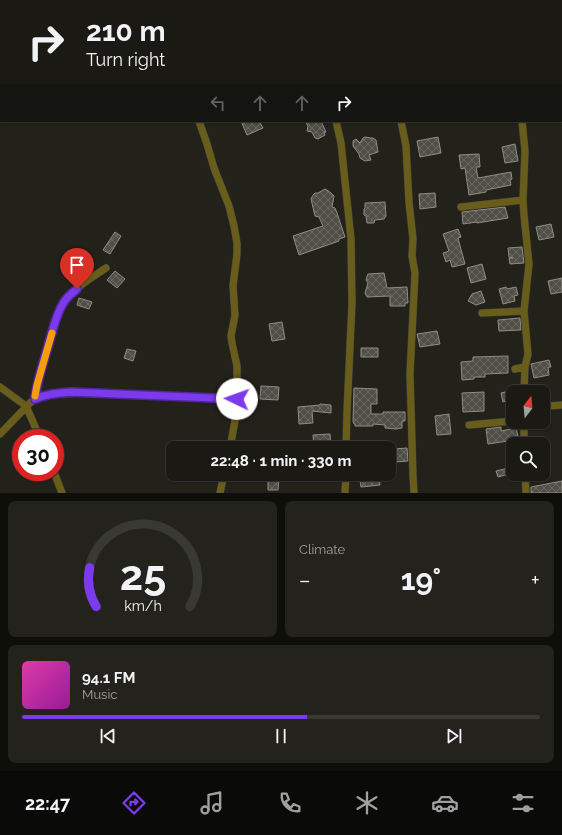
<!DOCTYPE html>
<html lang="en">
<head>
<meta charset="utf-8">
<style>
	:root { --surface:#1a1914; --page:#23221d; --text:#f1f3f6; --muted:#9fa0a0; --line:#383834; --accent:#7c3aed }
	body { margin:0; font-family:Raleway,sans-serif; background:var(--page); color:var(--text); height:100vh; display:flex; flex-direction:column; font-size:15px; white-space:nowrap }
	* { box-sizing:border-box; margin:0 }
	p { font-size:13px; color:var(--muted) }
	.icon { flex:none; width:22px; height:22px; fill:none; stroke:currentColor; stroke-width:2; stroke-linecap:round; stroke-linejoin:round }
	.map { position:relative; height:493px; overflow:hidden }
	.drawer { display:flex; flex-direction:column; gap:8px; padding:8px; background:#0e0e0b; flex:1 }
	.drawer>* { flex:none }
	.guide { position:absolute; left:0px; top:0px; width:562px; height:122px; box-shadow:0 1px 3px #0004,0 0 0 1px var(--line); background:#1a1914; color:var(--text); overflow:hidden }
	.needle { width:26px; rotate:16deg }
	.tools { position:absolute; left:506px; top:385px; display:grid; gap:8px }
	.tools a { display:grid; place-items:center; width:44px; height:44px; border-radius:8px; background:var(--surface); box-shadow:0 1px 3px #0004,0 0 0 1px var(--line); font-size:20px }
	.speed { position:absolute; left:12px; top:429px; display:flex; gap:8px; font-size:20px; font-weight:700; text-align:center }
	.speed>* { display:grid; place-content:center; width:52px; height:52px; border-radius:50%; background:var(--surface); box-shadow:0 1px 3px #0004,0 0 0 1px var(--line); line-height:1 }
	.speed .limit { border:6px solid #d22; background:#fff; color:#111 }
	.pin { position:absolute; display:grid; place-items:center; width:34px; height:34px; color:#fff; margin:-41px -17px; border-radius:50% 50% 50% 0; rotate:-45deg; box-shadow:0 0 4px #0007 }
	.pin .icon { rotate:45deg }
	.me { position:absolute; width:44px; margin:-22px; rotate:273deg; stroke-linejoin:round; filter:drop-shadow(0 0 3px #0008) }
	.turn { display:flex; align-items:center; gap:14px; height:84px; padding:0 20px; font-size:18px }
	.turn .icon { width:52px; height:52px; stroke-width:2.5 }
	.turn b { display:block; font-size:28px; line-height:34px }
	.lanes { display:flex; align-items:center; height:38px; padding:0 20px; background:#0003; justify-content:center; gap:20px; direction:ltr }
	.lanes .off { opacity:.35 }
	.big { font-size:30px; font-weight:700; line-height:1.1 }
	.drawer .card { flex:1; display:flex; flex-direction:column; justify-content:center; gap:6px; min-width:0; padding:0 14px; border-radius:8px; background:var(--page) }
	.drawer .dial { align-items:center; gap:0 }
	.dial svg { height:104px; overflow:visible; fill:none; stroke:var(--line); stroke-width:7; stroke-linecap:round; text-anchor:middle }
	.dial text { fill:var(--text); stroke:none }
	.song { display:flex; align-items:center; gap:12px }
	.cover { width:48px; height:48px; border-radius:6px; background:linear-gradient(135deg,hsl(320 70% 55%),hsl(300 70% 35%)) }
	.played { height:4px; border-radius:2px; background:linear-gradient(90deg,var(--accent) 55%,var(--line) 55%) }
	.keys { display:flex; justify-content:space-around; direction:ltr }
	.heat { display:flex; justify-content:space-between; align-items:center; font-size:22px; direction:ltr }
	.drawer .tiles { flex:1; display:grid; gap:8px; grid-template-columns:1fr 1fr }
	.card:last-child { grid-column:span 2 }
	.trip { position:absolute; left:166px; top:441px; width:230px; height:40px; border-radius:8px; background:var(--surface); box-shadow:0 1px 3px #0004,0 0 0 1px var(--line); font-weight:700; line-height:40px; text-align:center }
	.menu { display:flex; height:64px; justify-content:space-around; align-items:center; background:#0a0a08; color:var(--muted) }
	.menu .icon { width:28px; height:28px }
	.menu .selected { color:var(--accent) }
	.menu b { font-size:18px; color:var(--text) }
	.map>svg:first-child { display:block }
	.building { fill:url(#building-cross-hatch); stroke:#8f8d85 }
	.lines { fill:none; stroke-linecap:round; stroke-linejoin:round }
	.minor-casing { stroke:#3d3c35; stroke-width:8 }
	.path { stroke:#6f6e68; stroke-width:1; stroke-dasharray:2 3; stroke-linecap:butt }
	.minor { stroke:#695d1b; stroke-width:7 }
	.route-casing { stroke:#51269a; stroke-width:10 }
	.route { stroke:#7c3aed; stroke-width:7 }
	.slow { stroke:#f59e0b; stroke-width:7 }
</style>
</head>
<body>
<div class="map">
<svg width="562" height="493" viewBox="0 0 562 493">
	<defs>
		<pattern id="building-cross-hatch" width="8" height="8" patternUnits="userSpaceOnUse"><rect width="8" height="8" fill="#504f47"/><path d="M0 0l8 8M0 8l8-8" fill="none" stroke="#696861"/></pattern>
	</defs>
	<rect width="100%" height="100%" fill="#22211a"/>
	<path class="building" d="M241 121H259L263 128 247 135Z
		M305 121H321L326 132 324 133 325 135 318 139 315 138 312 132 307 131 308 126Z
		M365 137 371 138H373L376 140 378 152 369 155 371 160 365 161 360 158 359 154 353 146V141L356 139 360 143 363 138Z
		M438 137 441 153 420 157 417 141Z
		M515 144 518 161 505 163 502 147Z
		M479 154 480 167H476L478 178 511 172 512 179 510 180 511 185 486 190V192L469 195 465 168 461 169 459 155Z
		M325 189 330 192 334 196 332 207 335 208 337 213 345 237 339 239V241L299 255 293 236 323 226 319 217 315 216 311 199 313 195 315 193H318Z
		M435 193 436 207 420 209 419 194Z
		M385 202 386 216 384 219 375 220 374 223H367L366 216 364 215V209L365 208V203Z
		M505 207 508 218 477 223V222L463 224 462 212Z
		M551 224 554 237 539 240 536 227Z
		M458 229 461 237 458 238 459 242 465 264 452 267 450 260 446 262 443 253 449 251 443 234Z
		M115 232 121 236 110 254 103 250Z
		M522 247 524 263 510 264 509 258H513L509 257 508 248Z
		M482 264 486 279 471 283 467 268Z
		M115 271 125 279 117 288 107 280Z
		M384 273 387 288 407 287 408 303H405V306H390V296L367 297 365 293 368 283 366 280 368 274Z
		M562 278V292L551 294 548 281Z
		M506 287 507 289 516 287 518 295 514 296 515 301 503 304 499 289Z
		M481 291 485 302 476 305 468 301 472 294Z
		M79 298 92 302 89 309 77 305Z
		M520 318 521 330 499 331 498 320Z
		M282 322 285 339 272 341 269 324Z
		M437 331 440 344 420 347 417 334Z
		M361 348H378V357H361Z
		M127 349 136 351 133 361 124 358Z
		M508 356V373L485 374V377H474V379L462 380 461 362 473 361V357Z
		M549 360 551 367H548L549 375 534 378 531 364Z
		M261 386 279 387 278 400 260 399Z
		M354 388 377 389V404H371V414H383V412H405V421H402V428L396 429 385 428V425L373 424V426H355V424H354L353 421Z
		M513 390V399L503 402 501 393Z
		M484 392V411L463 412 462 393Z
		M320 404 331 405V413L312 411 313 423 299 424 298 407 320 405Z
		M449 414 451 434 437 435 435 416Z
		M501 427V431L516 428 519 440 508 443V441L488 444 486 429Z
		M330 434 331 447 314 448 313 435Z
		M407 448 408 461 395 462 394 449Z
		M513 467V473L498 477 496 471Z
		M359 474H379L380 485 361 487Z
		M268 479H279L278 490H268Z
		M562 481V493H531V487Z"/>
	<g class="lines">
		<g class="minor-casing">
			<path id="minor" d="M317 0 318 1
				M384 0V1
				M498 0V1
				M184 1V0
				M199 121 207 144 214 168 229 206 234 226 237 243V254L233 286 235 315 231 336 232 343 237 366V399L236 415 230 448
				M336 121 341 143 351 239 352 303 347 412 346 448
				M401 121 406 146 409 202 413 239 412 256 415 273 410 374 413 476 414 493
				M522 121 525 151 523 200 524 215 529 264 524 311 528 354 525 367 524 392
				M461 207 523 200
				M482 313 524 311
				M515 369 525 367
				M0 387 26 406 40 438
				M35 399C37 383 42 367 46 352 52 332 56 310 70 295 80 284 94 276 106 268
				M543 407 548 406 562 405
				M524 422V444
				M469 425 513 421
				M0 434 31 402 40 397 53 394 86 393 237 399
				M54 472 62 493
				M525 474 526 493
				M220 493 224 474
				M345 493 346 474"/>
		</g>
		<path class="path" d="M110 1V0"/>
		<use href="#minor" class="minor"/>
	</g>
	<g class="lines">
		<g class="route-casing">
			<path id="route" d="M77 289C72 293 67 297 64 302 56 314 53 329 49 343 44 361 37 380 35 399 46 394 58 393 71 392L237 399"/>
		</g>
		<use href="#route" class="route"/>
		<path class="slow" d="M35 396 37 385 52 333"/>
	</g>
</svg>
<div class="tools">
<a><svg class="needle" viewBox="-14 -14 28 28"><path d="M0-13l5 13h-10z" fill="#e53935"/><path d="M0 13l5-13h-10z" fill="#9fa0a0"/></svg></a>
<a><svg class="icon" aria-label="search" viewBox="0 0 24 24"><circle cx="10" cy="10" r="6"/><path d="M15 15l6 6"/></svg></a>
</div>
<div class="speed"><div class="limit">30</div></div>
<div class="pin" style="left:77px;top:289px;background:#d93025"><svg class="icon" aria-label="arrive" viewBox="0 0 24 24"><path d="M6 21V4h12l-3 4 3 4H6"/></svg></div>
<svg class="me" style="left:237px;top:399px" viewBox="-20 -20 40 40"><circle r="19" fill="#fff"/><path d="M0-13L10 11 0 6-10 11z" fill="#7c3aed"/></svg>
<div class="trip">22:48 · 1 min · 330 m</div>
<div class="guide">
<div class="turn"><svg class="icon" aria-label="right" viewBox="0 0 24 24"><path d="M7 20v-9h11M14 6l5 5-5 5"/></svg><div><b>210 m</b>Turn right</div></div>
<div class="lanes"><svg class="icon off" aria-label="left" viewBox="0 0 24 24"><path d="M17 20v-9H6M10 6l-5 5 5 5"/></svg><svg class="icon off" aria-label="ahead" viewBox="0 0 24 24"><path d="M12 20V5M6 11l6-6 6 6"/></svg><svg class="icon off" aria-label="ahead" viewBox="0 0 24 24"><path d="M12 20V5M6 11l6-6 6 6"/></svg><svg class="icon" aria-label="right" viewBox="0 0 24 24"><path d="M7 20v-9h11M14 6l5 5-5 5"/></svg></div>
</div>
</div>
<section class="drawer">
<div class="tiles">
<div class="card dial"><svg viewBox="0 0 100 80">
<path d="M14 69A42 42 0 1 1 86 69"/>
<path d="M14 69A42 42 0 0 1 9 39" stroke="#7c3aed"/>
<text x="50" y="56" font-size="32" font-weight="700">25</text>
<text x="50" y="72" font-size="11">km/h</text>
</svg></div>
<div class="card"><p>Climate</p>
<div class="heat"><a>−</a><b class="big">19°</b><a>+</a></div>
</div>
<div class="card">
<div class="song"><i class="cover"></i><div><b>94.1 FM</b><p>Music</p></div></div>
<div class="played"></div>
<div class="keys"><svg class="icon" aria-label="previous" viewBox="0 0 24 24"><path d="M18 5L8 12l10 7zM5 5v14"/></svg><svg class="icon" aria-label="pause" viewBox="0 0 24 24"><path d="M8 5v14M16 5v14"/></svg><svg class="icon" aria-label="next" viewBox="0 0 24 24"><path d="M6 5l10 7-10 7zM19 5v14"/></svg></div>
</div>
</div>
</section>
<nav class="menu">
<b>22:47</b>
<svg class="icon selected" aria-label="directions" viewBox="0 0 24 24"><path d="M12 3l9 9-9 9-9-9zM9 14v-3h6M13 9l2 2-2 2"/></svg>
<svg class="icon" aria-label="music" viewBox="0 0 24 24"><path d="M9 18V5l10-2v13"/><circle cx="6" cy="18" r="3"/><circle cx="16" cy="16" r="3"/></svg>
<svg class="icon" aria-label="phone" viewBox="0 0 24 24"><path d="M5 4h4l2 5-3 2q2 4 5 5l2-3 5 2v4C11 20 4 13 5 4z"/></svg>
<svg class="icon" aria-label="climate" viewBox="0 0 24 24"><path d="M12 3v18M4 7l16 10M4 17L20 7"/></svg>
<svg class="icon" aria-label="car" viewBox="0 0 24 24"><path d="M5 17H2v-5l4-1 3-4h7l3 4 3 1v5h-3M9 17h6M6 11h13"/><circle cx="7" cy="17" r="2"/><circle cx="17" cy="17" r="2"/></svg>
<svg class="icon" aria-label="filters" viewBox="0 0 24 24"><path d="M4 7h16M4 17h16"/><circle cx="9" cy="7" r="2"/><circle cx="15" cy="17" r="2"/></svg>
</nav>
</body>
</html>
